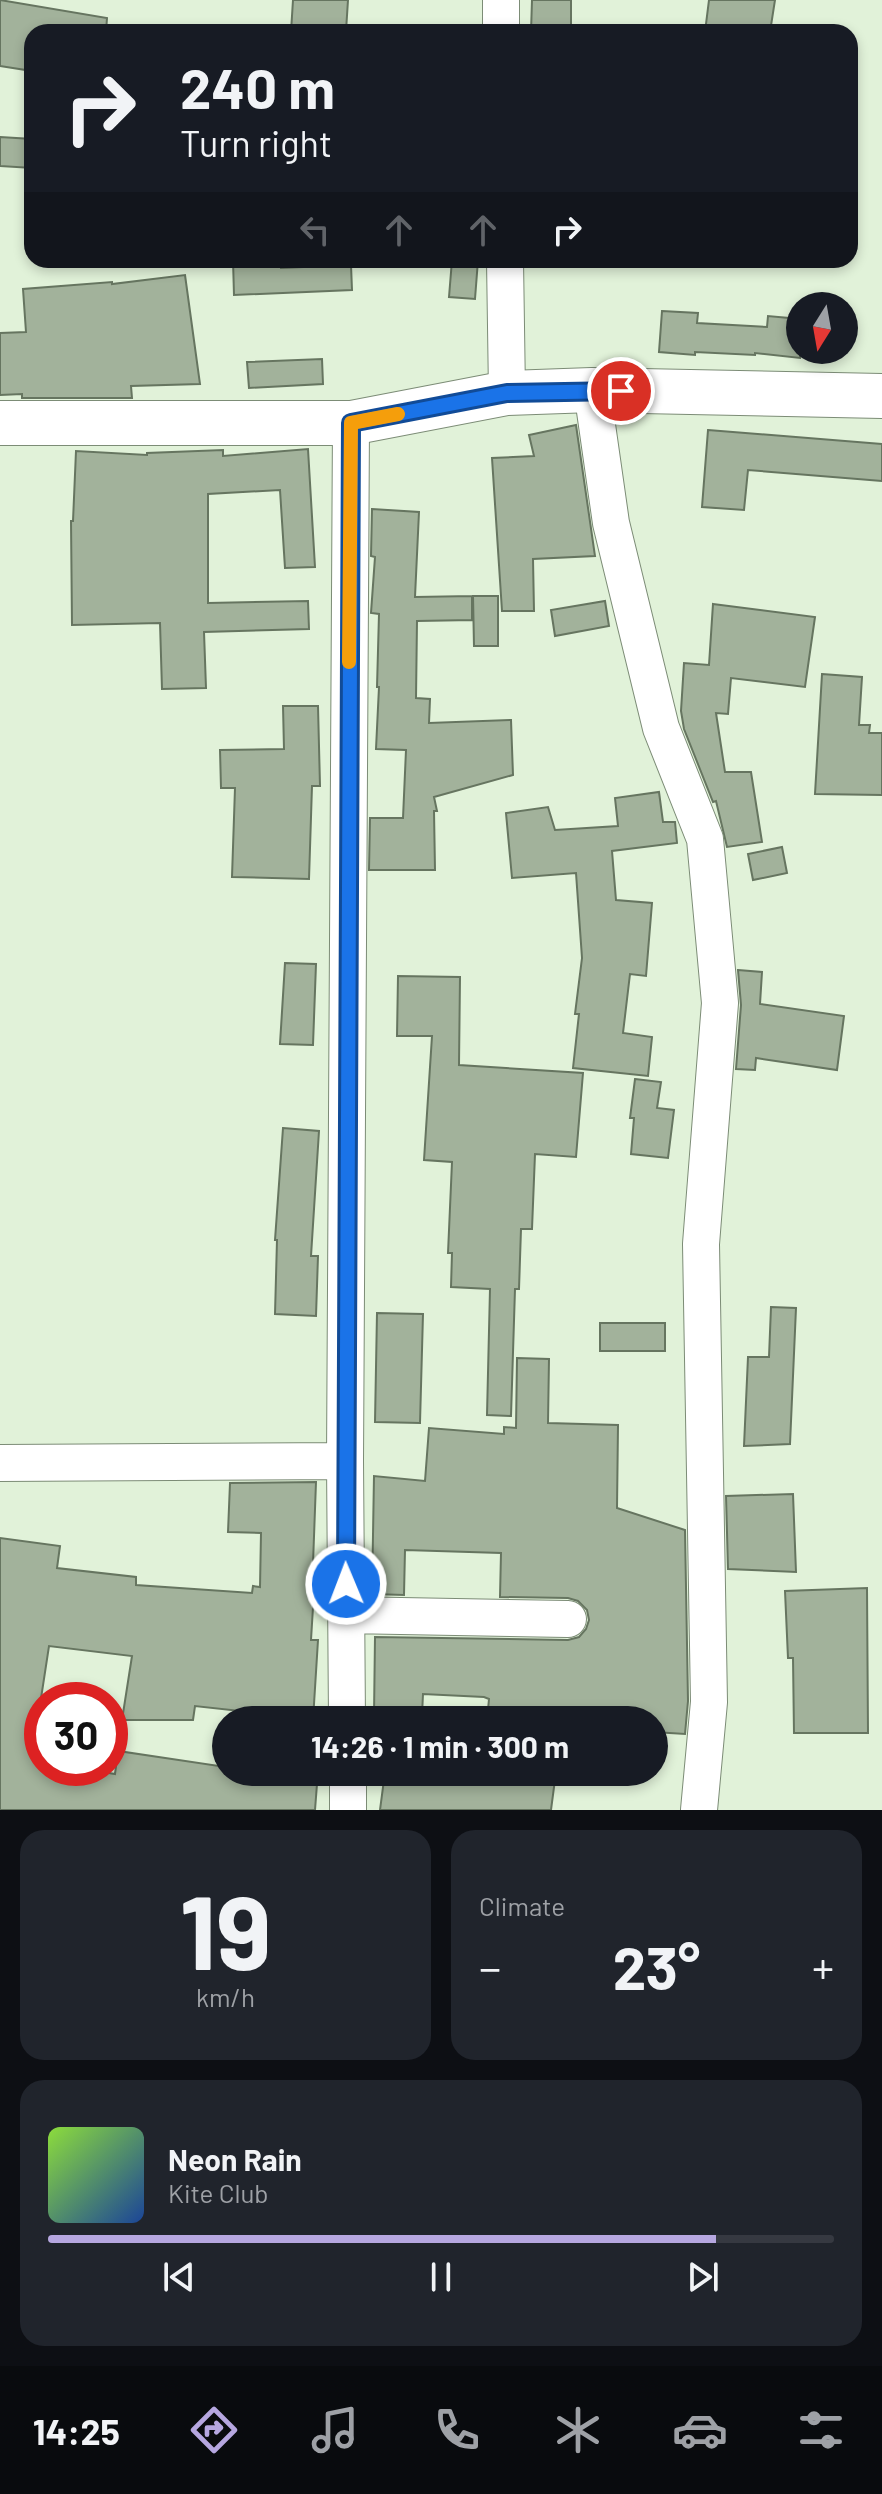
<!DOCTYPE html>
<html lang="en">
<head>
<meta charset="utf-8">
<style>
	:root { --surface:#171b24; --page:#20242c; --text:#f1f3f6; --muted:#9ea1a6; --line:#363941; --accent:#b6a7e0 }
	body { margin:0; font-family:Barlow,sans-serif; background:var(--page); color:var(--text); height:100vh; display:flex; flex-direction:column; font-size:30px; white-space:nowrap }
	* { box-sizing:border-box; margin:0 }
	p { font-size:26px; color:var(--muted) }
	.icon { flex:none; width:44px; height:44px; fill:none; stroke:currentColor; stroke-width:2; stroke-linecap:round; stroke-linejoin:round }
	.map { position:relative; height:1810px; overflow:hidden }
	.panel { display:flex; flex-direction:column; gap:20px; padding:20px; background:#0d0f14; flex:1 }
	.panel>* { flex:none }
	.top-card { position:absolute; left:24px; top:24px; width:834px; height:244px; border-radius:24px; box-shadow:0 4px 12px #0003; background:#171b24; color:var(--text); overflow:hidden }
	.needle { width:52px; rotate:191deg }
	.controls { position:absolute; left:786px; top:292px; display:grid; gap:16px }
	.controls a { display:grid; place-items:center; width:72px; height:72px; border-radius:50%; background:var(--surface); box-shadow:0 4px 12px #0003; font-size:40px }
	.speed { position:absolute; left:24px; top:1682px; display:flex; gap:16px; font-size:40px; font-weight:700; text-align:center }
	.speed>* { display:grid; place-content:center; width:104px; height:104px; border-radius:50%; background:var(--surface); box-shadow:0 4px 12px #0003; line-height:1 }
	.speed .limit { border:12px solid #d22; background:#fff; color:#111 }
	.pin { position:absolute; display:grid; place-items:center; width:68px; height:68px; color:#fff; margin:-34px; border:4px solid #fff; border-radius:50%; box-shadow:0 2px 8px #0007 }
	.me { position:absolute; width:88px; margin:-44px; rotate:359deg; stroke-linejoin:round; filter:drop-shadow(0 0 6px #0008) }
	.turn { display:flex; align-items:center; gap:28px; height:168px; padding:0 24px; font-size:36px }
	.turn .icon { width:104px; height:104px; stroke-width:2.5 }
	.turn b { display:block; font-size:56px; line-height:68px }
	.lanes { display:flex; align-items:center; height:76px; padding:0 24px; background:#0003; justify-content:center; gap:40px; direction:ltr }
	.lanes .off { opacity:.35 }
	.big { font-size:60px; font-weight:700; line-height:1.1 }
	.panel .card { flex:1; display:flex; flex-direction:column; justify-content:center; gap:12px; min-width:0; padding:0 28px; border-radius:24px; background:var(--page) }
	.panel .dial { align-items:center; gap:0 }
	.dial b { font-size:104px; line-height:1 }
	.song { display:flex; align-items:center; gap:24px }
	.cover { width:96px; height:96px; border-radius:12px; background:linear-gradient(135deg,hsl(90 70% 55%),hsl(220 70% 35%)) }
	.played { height:8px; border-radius:4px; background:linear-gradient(90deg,var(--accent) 85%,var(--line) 85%) }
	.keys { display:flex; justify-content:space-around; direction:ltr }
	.heat { display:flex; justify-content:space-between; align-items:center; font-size:44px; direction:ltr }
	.panel .tiles { flex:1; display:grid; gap:20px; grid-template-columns:1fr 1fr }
	.card:last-child { grid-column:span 2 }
	.trip { position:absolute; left:212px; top:1706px; width:456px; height:80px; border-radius:40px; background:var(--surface); box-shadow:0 4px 12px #0003; font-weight:700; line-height:80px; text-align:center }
	.tabs { display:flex; height:128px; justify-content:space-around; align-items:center; background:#090b0e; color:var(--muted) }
	.tabs .icon { width:56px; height:56px }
	.tabs .active { color:var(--accent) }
	.tabs b { font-size:36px; color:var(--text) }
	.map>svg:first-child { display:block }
	.building { fill:#a2b29b; stroke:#667560; stroke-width:2 }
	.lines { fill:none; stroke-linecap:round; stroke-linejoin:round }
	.street-casing { stroke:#7c8c76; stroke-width:38 }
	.secondary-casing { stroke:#7c8c76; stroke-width:46 }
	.street { stroke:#fff; stroke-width:36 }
	.secondary { stroke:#fff; stroke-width:44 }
	.route-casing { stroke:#114b97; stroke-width:20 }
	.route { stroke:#1a73e8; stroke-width:14 }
	.slow { stroke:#f59e0b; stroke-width:14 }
</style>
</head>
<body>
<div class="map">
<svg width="882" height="1810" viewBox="0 0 882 1810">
	<rect width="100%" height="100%" fill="#e1f2d9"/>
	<path class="building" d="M0 0 107 18 106 32H32V71L0 66Z
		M293 0H348L346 31 291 32Z
		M532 0H571V32H531Z
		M709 0H775L770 32H705Z
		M0 137 32 139V168L0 166Z
		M233 260H280L281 268 351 265 352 290 234 295Z
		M452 260H478L475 299 449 297Z
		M185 275 200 384 131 386 132 398H22V394L0 395V333L26 332 23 289 112 282V284Z
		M662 311 698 313 697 323 767 327 768 316 800 319V358L755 353V355L695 352V355L659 352Z
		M322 359 323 384 249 388 247 362Z
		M576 425 595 556 533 559 534 611H502L492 458 534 456 529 435Z
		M708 430 882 444V481L748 470 744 510 702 507Z
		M308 449 315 567 285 568 280 490 208 494V603L308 601 309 629 204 632 206 688 162 689 160 623 72 625 71 521H73L76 451 147 455V453L223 450V456Z
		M372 509 419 512 415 597 472 596V620L417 621 416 698 430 699 429 723 511 720 513 775 434 797 437 811H434L435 870H369L370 818H403L406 750 376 749 379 687H377L379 614 371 613 375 557 371 556Z
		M473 596H498V646H474Z
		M605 601 609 626 555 636 551 610Z
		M713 604 815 617 805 687 731 678 728 714 716 713 725 772H751L762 842 727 847 716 801 713 802 684 729 681 711 684 663 709 665Z
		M822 674 862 677 859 725H870L869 733H882V795L815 794Z
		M283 706H318L320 786H312L309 879 232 877 235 788H221L220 750 284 749Z
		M659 792 663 822H675L677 843 612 851 616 900 652 903 646 976 630 974 623 1033 652 1037 648 1076 573 1068 579 1014H575L582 958 576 873 512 878 506 813 548 807 555 830 618 826 615 798Z
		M782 847 787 873 753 880 748 854Z
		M285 963 316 964 313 1045 280 1044Z
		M738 970 762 972 760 1004 844 1016 837 1070 756 1058 755 1070 736 1069 741 1005Z
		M398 976 460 977 459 1065 583 1073 576 1157 535 1154 532 1229H521L519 1289H515L511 1416 487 1415 490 1289 451 1287 452 1253H448L452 1162 424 1160 432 1036H397Z
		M635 1079 661 1082 657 1108 674 1110 668 1158 631 1154 634 1118H630Z
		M283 1128 319 1131 311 1256H318L316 1316 275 1314 277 1240H275Z
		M771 1307 796 1308 790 1444 744 1446 748 1357H769Z
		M377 1313 423 1314 420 1423 375 1422Z
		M600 1323H665V1351H600Z
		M517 1358 549 1359 548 1423 618 1425 617 1508 685 1530 688 1701 685 1734 654 1732V1720H487L489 1699 484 1697 423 1694 422 1715H374L375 1637 568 1640 579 1637 586 1629 589 1620 587 1610 578 1601 568 1598 500 1597 501 1553 405 1550 404 1595 372 1594 374 1476 425 1481 429 1428 504 1434V1427L516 1428Z
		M316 1482 312 1591H314L311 1640H318L313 1720H267L268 1714 195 1706 193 1720H122L132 1656 49 1646 36 1731 42 1732V1768H80L115 1774 118 1751 226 1767V1772H314L313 1783 317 1784 315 1810H0V1538L60 1546 57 1568 136 1577V1585L252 1593 253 1586 260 1587 261 1533 228 1532 230 1483Z
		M793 1494 796 1572 728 1569 726 1496Z
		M867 1588 868 1733H794L793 1658H788L785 1591Z
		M385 1772H556L551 1810H380Z"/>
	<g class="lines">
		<g class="street-casing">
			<path id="street" d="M501 0V32
				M505 260 507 393
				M592 390 611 523 661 728 705 839 720 1003 701 1244 709 1702 699 1810
				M0 1463 345 1461
				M346 1615 568 1619
				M347 1720 345 1461 351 423
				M348 1772V1810"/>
		</g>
		<g class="secondary-casing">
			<path id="secondary" d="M0 423H351L507 393 592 390 882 396"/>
		</g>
		<use href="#street" class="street"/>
		<use href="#secondary" class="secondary"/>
	</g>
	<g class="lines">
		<g class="route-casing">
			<path id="route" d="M346 1584 351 423 507 393 621 391"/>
		</g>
		<use href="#route" class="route"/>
		<path class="slow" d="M349 662 351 423 398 414"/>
	</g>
</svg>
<div class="controls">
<a><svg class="needle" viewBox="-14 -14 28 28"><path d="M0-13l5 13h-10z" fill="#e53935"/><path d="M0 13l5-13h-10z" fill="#9ea1a6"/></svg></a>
</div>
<div class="speed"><div class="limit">30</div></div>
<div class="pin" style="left:621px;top:391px;background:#d93025"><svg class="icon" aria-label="arrive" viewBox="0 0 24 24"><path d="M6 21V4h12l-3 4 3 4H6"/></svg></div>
<svg class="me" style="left:346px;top:1584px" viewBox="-20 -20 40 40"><circle r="17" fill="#1a73e8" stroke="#fff" stroke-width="3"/><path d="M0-11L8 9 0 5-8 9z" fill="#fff"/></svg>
<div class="trip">14:26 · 1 min · 300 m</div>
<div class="top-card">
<div class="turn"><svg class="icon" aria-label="right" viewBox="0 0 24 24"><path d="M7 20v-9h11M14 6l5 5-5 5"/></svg><div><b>240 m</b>Turn right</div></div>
<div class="lanes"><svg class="icon off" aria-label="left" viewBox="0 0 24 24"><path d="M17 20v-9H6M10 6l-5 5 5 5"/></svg><svg class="icon off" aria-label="ahead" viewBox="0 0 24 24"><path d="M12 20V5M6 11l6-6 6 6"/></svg><svg class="icon off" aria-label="ahead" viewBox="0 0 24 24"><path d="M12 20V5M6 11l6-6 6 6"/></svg><svg class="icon" aria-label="right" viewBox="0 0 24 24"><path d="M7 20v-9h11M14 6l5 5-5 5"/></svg></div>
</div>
</div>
<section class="panel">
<div class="tiles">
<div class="card dial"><b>19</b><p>km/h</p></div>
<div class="card"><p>Climate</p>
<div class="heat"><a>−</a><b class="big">23°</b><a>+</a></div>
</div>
<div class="card">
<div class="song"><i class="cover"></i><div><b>Neon Rain</b><p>Kite Club</p></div></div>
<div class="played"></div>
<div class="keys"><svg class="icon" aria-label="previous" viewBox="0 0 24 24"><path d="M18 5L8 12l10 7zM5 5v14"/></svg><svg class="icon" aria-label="pause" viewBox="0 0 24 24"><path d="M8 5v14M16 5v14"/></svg><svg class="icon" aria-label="next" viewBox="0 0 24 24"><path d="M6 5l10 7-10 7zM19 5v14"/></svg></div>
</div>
</div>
</section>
<nav class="tabs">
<b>14:25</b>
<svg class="icon active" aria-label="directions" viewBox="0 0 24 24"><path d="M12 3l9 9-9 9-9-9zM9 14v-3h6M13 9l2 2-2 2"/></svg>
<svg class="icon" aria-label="music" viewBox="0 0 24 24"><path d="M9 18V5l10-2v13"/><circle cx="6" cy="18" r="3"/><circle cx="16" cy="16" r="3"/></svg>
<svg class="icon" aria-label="phone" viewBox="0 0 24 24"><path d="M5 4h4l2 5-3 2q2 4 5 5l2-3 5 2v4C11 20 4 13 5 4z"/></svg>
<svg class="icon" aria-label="climate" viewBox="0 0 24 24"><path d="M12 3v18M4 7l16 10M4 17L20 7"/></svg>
<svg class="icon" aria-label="car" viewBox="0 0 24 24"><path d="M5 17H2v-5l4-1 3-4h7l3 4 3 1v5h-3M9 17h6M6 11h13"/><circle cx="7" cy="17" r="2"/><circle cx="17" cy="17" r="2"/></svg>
<svg class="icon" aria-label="filters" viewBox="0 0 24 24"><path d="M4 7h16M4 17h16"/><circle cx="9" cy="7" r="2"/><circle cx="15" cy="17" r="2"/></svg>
</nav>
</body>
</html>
